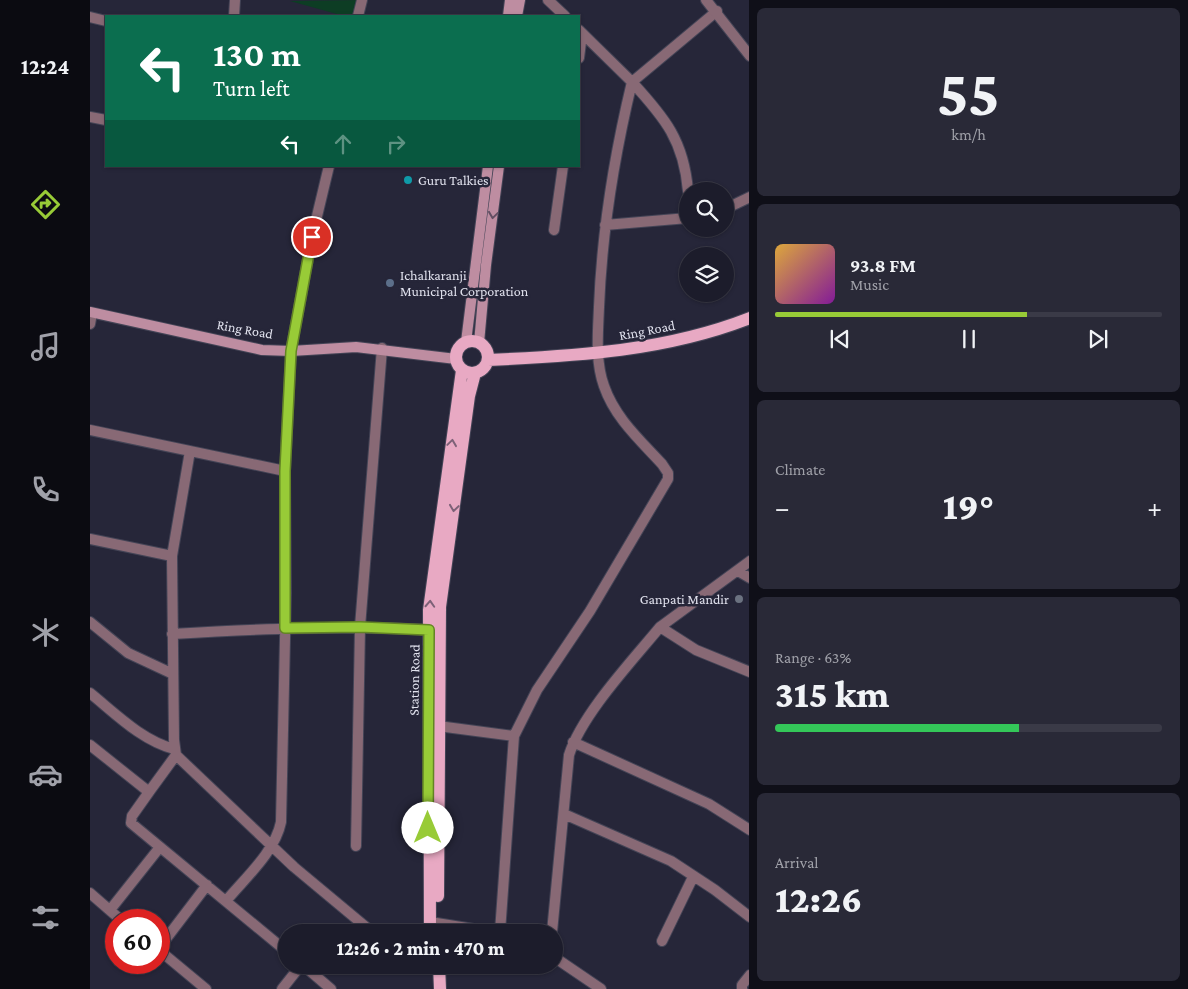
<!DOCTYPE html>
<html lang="en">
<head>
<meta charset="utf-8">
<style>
	:root { --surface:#1c1c2b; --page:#292937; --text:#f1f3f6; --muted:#a0a1a9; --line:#3a3a47; --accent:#98cb37 }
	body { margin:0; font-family:"Crimson Pro",serif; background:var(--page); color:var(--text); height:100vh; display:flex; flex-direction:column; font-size:19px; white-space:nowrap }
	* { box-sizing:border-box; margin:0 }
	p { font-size:16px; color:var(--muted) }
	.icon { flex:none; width:28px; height:28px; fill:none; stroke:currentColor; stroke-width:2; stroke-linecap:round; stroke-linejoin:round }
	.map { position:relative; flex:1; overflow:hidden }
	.side { display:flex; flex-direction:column; gap:8px; padding:8px; background:#0f0f18; width:439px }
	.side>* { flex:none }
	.top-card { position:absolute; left:15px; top:15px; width:475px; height:152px; border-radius:0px; box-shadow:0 1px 4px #0004,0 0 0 1px var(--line); background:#0b6e4f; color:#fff; overflow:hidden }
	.fabs { position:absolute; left:589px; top:182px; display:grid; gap:10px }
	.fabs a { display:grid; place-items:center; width:55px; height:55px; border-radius:50%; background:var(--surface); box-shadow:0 1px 4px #0004,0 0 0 1px var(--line); font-size:25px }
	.speed { position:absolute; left:15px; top:909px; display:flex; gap:10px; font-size:25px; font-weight:700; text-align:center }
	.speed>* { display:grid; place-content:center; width:65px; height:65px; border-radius:50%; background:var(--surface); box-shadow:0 1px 4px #0004,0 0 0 1px var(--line); line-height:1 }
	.speed .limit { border:8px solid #d22; background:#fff; color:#111 }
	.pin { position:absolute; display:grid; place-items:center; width:42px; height:42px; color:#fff; margin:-21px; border:2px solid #fff; border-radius:50%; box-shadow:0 1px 5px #0007 }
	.me { position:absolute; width:55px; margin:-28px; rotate:0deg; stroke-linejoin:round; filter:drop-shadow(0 0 4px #0008) }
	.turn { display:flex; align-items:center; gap:18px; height:105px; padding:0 25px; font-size:22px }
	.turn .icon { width:65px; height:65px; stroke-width:2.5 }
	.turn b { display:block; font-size:35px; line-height:42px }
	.lanes { display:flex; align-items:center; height:48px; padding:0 25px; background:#0003; justify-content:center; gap:25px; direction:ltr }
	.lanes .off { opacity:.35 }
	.big { font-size:38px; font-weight:800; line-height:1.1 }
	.side .tile { flex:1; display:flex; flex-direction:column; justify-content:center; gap:8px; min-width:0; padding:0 18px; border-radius:8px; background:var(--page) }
	.side .dial { align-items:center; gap:0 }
	.dial b { font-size:65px; line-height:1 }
	.song { display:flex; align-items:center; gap:15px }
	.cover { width:60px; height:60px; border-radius:8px; background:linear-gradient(135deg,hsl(40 70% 55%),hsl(290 70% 35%)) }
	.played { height:5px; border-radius:2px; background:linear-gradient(90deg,var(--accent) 65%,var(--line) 65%) }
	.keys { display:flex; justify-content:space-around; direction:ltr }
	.heat { display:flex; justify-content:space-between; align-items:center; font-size:28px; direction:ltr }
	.charge { height:8px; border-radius:4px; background:linear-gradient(90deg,#34c759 63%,var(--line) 0) }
	.trip { position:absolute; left:188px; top:924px; width:285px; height:50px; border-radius:25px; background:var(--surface); box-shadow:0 1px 4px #0004,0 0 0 1px var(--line); font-weight:800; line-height:50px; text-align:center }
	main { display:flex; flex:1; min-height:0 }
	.tabs { display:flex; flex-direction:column; width:90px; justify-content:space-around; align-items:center; background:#0b0b11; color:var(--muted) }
	.tabs .icon { width:35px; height:35px }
	.tabs .active { color:var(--accent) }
	.tabs b { font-size:22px; color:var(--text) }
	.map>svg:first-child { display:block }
	.green { fill:#0d3d24 }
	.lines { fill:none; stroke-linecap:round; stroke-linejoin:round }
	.minor-casing { stroke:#444456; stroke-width:12 }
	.tertiary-casing { stroke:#444456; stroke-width:12 }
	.secondary-casing { stroke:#444456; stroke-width:12 }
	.primary-casing { stroke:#444456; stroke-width:14 }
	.minor { stroke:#886975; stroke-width:10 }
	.tertiary { stroke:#886975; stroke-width:10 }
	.secondary { stroke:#be8da1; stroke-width:10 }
	.primary { stroke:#e8a9c3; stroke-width:12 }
	.oneway { stroke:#634f63 }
	.oneway2 { stroke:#7d6177 }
	.route-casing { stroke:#638424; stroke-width:12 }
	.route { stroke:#98cb37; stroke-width:9 }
	.culture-dot { fill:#0f9aa8; stroke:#262639; stroke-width:2 }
	.service-dot { fill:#5c6f8a; stroke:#262639; stroke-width:2 }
	.worship-dot { fill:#6b7280; stroke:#262639; stroke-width:2 }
	.labels { text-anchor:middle; stroke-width:5; stroke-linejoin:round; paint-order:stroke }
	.poi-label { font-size:14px; fill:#e0e1ed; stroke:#262639; text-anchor:start }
	.street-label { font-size:14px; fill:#e0e1ed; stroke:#262639 }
</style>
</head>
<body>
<main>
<nav class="tabs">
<b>12:24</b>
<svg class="icon active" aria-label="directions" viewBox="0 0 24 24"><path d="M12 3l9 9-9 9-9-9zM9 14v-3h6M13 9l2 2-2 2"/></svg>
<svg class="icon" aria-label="music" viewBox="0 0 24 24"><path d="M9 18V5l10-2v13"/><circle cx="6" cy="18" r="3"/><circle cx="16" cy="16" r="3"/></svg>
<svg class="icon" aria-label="phone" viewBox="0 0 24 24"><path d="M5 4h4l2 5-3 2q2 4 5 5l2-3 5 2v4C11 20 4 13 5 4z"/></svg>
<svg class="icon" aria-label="climate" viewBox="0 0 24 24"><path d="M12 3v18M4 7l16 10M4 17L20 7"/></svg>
<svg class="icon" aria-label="car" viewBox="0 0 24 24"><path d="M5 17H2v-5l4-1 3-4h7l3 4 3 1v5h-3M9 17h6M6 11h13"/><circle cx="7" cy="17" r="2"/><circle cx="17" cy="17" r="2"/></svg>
<svg class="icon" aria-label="filters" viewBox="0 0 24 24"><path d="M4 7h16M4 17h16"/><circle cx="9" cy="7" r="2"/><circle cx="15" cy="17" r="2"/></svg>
</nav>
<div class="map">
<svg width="660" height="989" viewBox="0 0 660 989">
	<rect width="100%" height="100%" fill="#262639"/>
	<path class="green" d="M273 0 269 16H254L200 1Z"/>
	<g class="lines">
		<g class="minor-casing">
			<path id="minor" d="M458 0 475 16
				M144 16 145 0
				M268 16 272 0
				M0 17 16 21
				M489 58 492 34
				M0 117 16 120
				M598 191C594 141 575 118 542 82L627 11
				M635 209 660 197
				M515 225 598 218
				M464 230 473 166
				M0 324 2 313
				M0 430 195 471
				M0 539 82 556 84 740 86 755 204 867 282 932
				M82 556 100 451
				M648 571 660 578
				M0 622 38 653 83 674
				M570 627 660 561
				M82 634C168 629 253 625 339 630
				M0 693C26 714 51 740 84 749
				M348 726 424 736
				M483 742 619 804 660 830
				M0 745 59 792 42 816 41 823 196 951
				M59 792 86 755
				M474 814 581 861 625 890 660 917
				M266 846 270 627 292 348
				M0 893 31 920
				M136 901C155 878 185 852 191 822L196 593 195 471 201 351 222 237 239 166
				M20 910 70 847
				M410 932 424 736 447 690 500 611 578 479V473L572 464C550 440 525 418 514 386 505 361 508 333 509 307 512 230 524 157 542 82L489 30
				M462 932 479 755C492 714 542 661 570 627L606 650 660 672
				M572 941 603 877
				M69 948 117 885
				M69 950 116 989
				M213 965 241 989
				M192 989 211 965
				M652 989V985L660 975"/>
		</g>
		<g class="tertiary-casing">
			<path id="tertiary" d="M616 0 660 56
				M340 922 402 932
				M464 957 511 989"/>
		</g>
		<g class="secondary-casing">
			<path id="secondary" d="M418 16 420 0
				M427 16 430 0
				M0 312 172 350 201 351 266 347 366 359
				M376 342 398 166
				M389 343 396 265 409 166"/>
		</g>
		<g class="primary-casing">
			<path id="primary" d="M366 357a16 16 0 1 1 32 0a16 16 0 1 1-32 0Z
				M398 360C487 356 576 351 660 318
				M348 896 350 607 379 396 385 373
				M340 932 339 610 372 370
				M349 965 350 989"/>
		</g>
		<use href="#minor" class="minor"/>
		<use href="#tertiary" class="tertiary"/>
		<use href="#secondary" class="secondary"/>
		<use href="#primary" class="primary"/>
	</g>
	<defs><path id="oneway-chevron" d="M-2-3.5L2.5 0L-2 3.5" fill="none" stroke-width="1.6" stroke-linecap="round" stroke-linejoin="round" transform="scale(1.25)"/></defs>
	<use class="oneway" href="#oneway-chevron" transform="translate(403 215) rotate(98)"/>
	<g class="oneway2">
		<use href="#oneway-chevron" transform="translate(362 443) rotate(-82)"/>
		<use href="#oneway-chevron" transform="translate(364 508) rotate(98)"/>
		<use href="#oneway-chevron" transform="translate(340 604) rotate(-87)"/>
	</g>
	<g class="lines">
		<g class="route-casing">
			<path id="route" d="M222 237 201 351 195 471V628L270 627 339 630 338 828"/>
		</g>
		<use href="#route" class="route"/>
	</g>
	<circle class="culture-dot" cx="318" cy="180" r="5"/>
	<circle class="service-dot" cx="300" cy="283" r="5"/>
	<circle class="worship-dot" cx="649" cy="599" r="5"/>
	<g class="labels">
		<g class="poi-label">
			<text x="328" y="185">Guru Talkies</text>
			<text x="310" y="280">Ichalkaranji<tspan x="310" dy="16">Municipal Corporation</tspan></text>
			<text x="639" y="604" text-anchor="end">Ganpati Mandir</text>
		</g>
		<g class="street-label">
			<text transform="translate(155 329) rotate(10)" y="5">Ring Road</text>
			<text transform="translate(557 330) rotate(-11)" y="5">Ring Road</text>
			<text transform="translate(324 680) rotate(-89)" y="5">Station Road</text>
		</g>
	</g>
</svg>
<div class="fabs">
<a><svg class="icon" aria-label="search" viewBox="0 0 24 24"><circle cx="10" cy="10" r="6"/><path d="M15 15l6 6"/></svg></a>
<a><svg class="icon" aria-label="layers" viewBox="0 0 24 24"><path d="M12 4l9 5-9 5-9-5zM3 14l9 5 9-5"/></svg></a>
</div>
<div class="speed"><div class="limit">60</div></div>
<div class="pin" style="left:222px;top:237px;background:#d93025"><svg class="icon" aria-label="arrive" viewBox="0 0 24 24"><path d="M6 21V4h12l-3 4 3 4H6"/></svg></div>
<svg class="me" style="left:338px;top:828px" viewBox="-20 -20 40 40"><circle r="19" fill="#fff"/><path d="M0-13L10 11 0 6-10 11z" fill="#98cb37"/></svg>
<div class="trip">12:26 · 2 min · 470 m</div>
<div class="top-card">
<div class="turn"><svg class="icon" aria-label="left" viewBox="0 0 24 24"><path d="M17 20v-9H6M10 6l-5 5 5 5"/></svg><div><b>130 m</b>Turn left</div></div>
<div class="lanes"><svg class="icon" aria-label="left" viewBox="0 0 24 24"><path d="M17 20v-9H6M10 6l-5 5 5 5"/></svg><svg class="icon off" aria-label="ahead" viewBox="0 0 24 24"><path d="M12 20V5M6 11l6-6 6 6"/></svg><svg class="icon off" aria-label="right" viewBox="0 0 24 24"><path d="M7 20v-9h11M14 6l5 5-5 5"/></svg></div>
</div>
</div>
<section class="side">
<div class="tile dial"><b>55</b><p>km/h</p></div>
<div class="tile">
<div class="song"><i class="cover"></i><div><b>93.8 FM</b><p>Music</p></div></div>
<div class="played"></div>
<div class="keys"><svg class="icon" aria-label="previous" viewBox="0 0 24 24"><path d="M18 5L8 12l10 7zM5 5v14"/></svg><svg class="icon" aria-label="pause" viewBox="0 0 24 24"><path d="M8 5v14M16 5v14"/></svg><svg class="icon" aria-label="next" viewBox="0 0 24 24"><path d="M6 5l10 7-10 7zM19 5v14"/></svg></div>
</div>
<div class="tile"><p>Climate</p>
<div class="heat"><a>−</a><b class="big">19°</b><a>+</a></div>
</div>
<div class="tile"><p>Range · 63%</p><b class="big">315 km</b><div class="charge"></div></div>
<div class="tile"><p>Arrival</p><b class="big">12:26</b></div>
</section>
</main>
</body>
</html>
